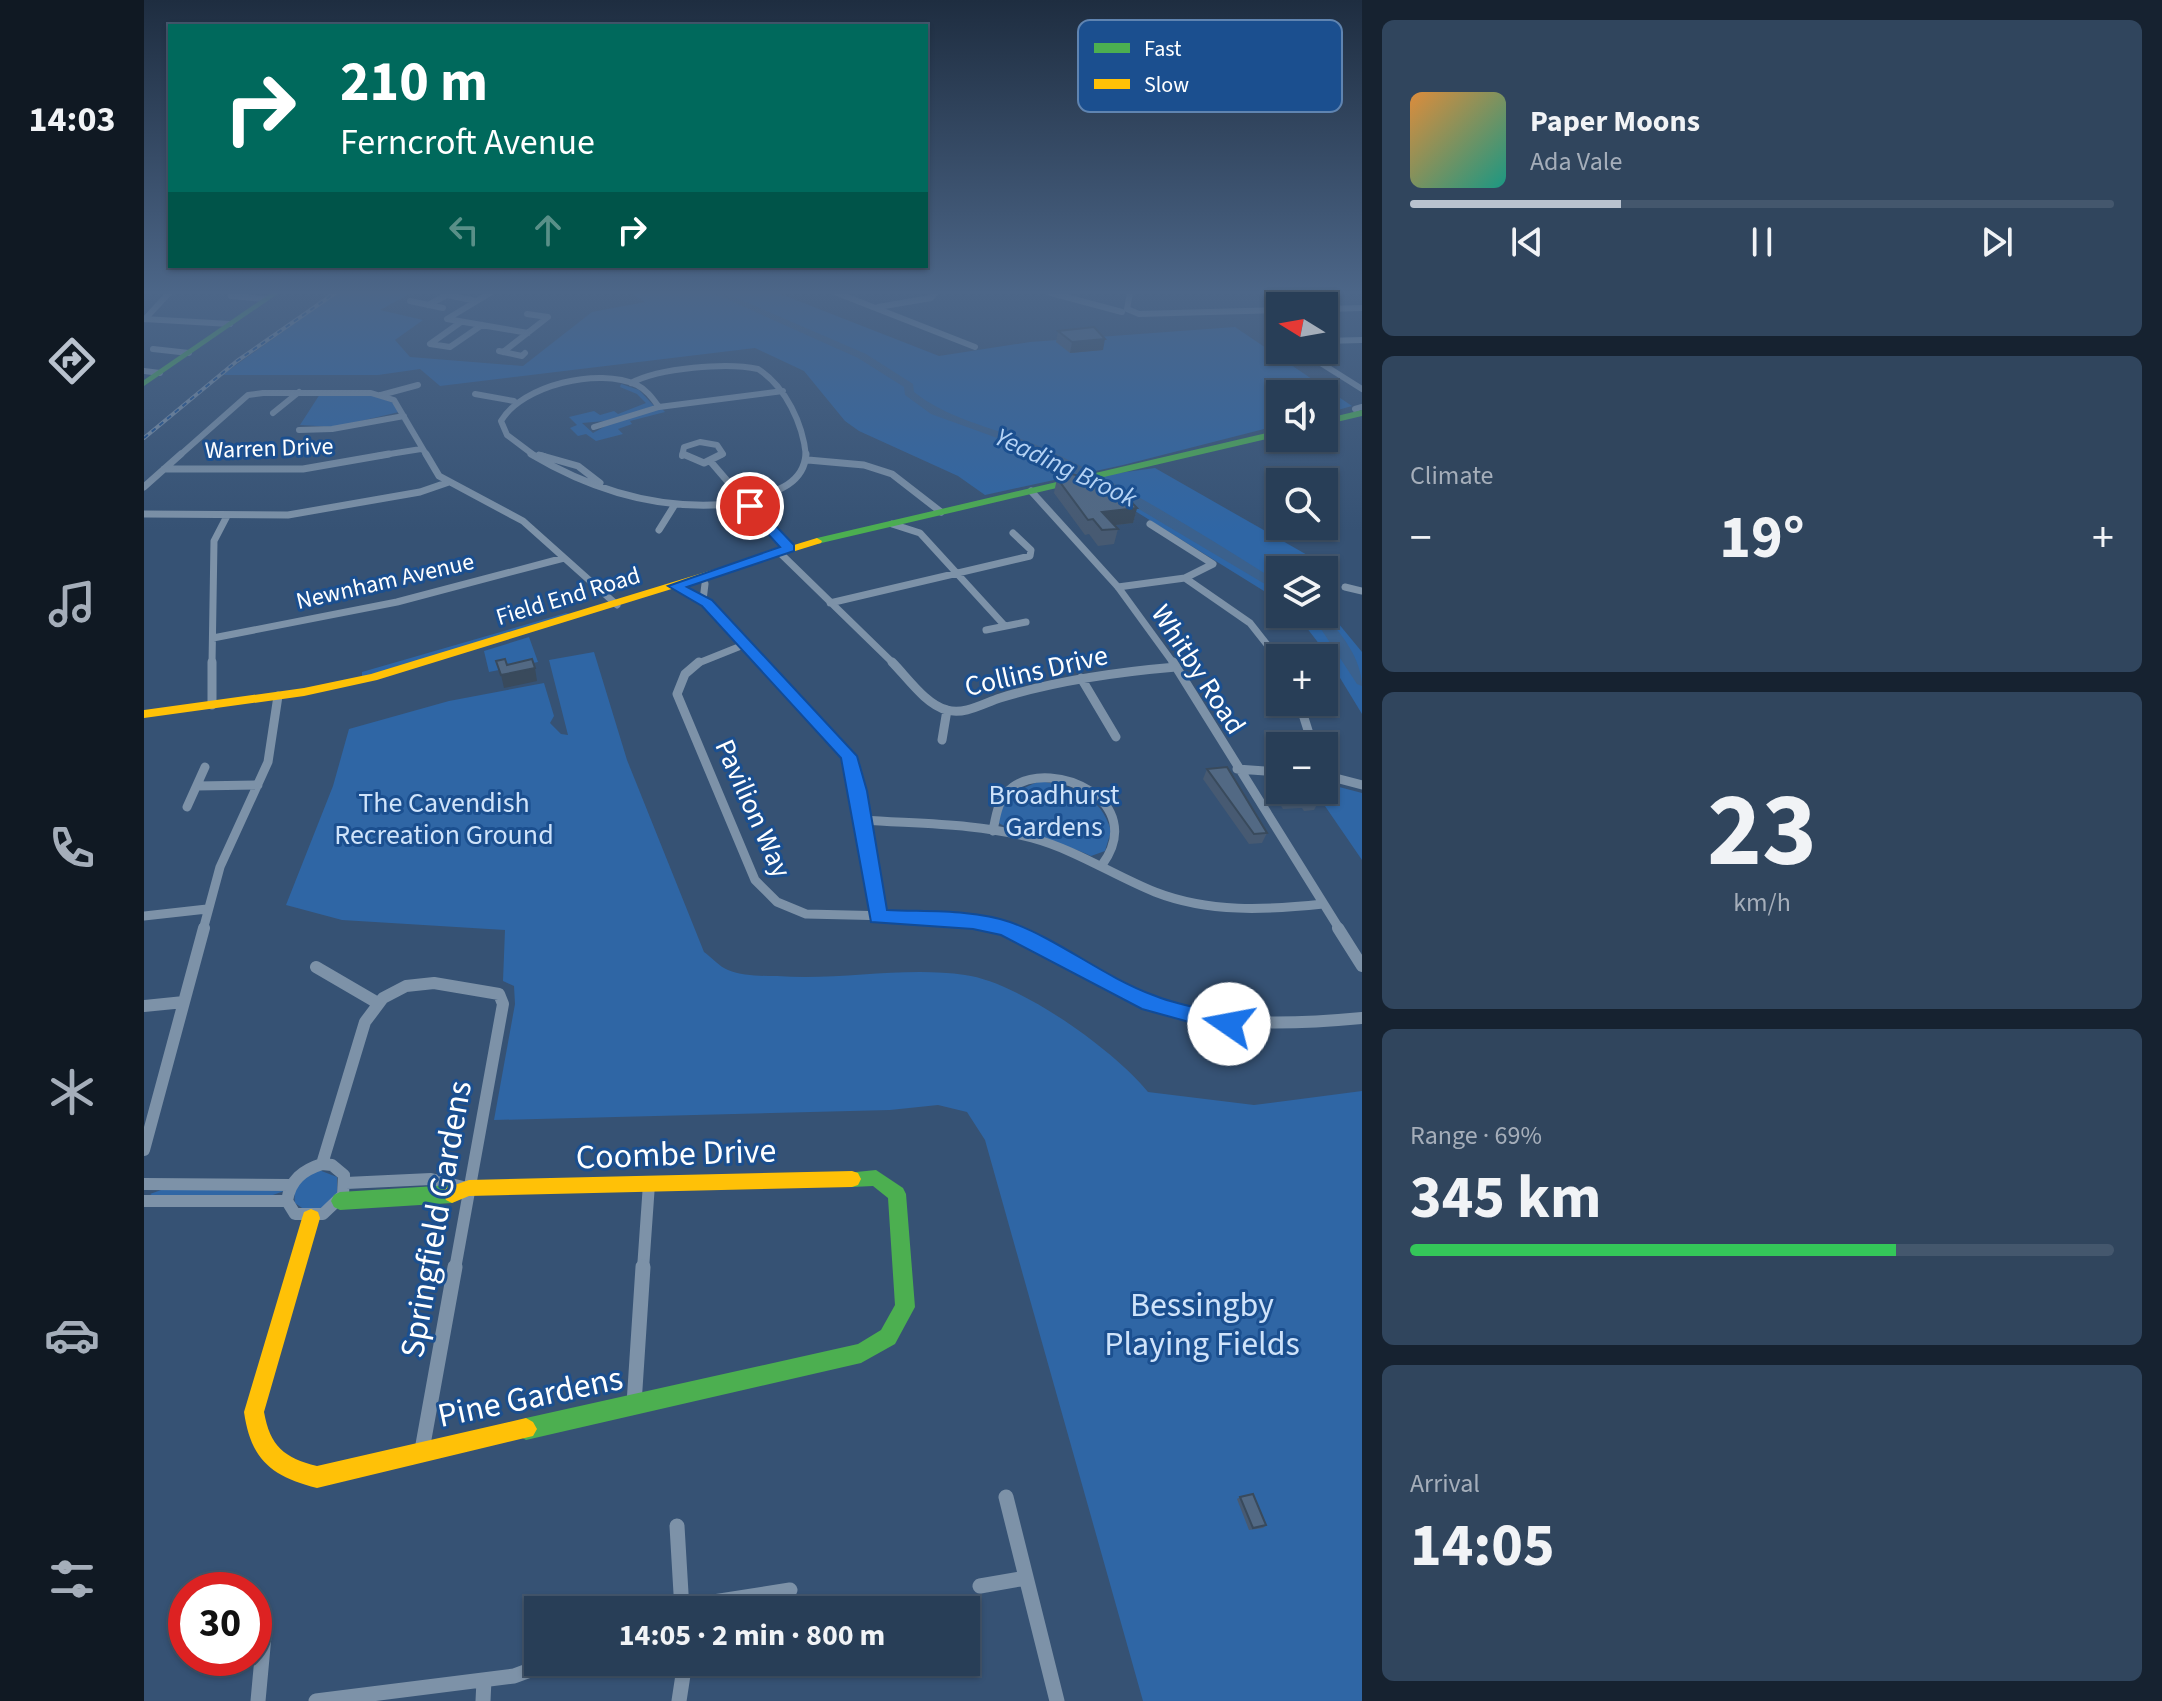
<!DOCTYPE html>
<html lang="en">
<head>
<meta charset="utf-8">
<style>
	:root { --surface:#283e57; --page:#30455d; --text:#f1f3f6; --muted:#a5aeba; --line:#44576d; --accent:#b9c2ce }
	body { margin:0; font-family:"Source Sans 3",sans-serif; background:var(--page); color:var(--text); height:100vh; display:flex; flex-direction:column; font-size:30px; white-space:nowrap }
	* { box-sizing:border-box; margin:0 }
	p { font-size:26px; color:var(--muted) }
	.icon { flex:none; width:44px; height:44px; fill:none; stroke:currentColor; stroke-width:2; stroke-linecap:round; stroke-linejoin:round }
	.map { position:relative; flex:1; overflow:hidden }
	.side { display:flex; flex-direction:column; gap:20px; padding:20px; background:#162230; width:800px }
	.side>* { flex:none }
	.banner { position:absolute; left:24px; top:24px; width:760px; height:244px; border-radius:0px; box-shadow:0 2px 6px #0004,0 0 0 2px var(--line); background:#00695c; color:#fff; overflow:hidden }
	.needle { width:52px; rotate:281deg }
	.controls { position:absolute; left:1122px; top:292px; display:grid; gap:16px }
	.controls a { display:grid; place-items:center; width:72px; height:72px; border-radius:0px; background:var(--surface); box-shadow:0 2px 6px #0004,0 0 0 2px var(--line); font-size:40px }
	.speed { position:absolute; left:24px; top:1572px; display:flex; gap:16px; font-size:40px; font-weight:700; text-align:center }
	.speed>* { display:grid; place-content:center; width:104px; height:104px; border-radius:50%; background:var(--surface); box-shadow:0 2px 6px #0004,0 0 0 2px var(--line); line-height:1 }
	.speed .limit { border:12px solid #d22; background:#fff; color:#111 }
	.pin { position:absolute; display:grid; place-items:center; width:68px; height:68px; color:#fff; margin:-34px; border:4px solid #fff; border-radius:50%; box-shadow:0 2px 8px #0007 }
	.me { position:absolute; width:88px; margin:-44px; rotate:282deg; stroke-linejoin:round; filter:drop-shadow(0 0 6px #0008) }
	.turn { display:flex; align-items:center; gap:28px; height:168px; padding:0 40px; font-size:36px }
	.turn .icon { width:104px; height:104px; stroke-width:2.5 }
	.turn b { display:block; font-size:56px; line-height:68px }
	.lanes { display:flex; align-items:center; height:76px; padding:0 40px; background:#0003; justify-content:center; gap:40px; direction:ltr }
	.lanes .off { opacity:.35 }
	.big { font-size:60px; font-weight:700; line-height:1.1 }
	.side .card { flex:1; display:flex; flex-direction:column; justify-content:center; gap:12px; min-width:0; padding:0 28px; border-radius:12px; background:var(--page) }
	.side .dial { align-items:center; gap:0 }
	.dial b { font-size:104px; line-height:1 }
	.song { display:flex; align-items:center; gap:24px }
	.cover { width:96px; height:96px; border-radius:12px; background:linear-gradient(135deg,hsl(30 70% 55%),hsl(170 70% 35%)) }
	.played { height:8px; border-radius:4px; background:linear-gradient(90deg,var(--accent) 30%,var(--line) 30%) }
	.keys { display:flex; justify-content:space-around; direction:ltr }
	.heat { display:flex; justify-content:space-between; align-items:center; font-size:44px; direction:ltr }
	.charge { height:12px; border-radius:6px; background:linear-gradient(90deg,#34c759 69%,var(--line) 0) }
	.trip { position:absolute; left:380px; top:1596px; width:456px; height:80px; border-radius:0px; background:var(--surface); box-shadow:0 2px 6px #0004,0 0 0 2px var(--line); font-weight:700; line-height:80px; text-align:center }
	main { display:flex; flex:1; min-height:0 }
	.tab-bar { display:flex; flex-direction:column; width:144px; justify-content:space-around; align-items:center; background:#101923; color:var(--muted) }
	.tab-bar .icon { width:56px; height:56px }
	.tab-bar .active { color:var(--accent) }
	.tab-bar b { font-size:36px; color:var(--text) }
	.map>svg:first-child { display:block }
	.green { fill:#2f66a5 }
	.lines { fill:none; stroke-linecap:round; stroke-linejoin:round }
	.river { fill:#3b618d; fill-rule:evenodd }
	.street-far4 { stroke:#7d92a8; stroke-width:6 }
	.street-far3 { stroke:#7d92a8; stroke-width:7 }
	.street-far2 { stroke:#7d92a8; stroke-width:9 }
	.street-far1 { stroke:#7d92a8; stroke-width:12 }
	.street { stroke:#7d92a8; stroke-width:15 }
	.fast { fill:#4caf50; fill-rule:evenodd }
	.slow { fill:#ffc107; fill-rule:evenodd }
	.rail-casing { stroke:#7e92a7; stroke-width:4 }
	.rail { stroke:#1b4f8f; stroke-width:2; stroke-dasharray:5; stroke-linecap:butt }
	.wall { fill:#475a72 }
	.shaded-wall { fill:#394a5c }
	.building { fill:#526984; stroke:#394a5c; stroke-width:2 }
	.route { fill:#1a73e8; stroke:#114b97; stroke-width:2 }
	.labels { text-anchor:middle; stroke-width:6; stroke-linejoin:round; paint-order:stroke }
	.far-street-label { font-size:24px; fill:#fff; stroke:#1b4f8f }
	.far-water-label { font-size:26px; font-style:italic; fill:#b5d3f5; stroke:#1b4f8f }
	.street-label { font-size:28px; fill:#fff; stroke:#1b4f8f }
	.park-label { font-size:28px; fill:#cfe3fa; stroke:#1b4f8f }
	.near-street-label { font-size:34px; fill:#fff; stroke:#1b4f8f }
	.near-park-label { font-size:34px; fill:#cfe3fa; stroke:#1b4f8f }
	.key { fill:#1b4f8f; stroke:#5f84b1; stroke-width:2 }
	.key-label { font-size:22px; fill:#fff }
</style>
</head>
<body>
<main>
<nav class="tab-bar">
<b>14:03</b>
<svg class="icon active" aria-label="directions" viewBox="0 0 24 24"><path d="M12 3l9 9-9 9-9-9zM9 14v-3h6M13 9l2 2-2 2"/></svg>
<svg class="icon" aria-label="music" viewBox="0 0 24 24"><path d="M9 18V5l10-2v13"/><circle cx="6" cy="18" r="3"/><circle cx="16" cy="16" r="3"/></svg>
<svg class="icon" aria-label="phone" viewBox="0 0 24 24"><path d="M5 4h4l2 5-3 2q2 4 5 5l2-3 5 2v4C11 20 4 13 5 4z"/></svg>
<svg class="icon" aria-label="climate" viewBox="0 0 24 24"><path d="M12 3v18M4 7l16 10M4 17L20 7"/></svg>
<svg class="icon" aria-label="car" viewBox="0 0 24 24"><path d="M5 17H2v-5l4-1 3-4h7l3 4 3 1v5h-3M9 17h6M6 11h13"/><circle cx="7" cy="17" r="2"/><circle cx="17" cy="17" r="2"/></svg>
<svg class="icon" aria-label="filters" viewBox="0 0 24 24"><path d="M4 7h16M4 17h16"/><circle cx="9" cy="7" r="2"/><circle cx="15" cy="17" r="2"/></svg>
</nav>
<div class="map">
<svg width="1218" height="1701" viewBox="0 0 1218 1701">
	<rect width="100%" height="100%" fill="#365274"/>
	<path class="green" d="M193 293H267L236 310 279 320 251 340 266 357 379 366 448 312 501 302 487 293H634L795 356 886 342 1091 327 1208 406 1180 414V394H1136V425L979 465 841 495 814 476 715 431 701 421 660 371 611 348 296 386 276 369 234 375H78Z
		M477 384 495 390 510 406 461 421 438 423 449 433 465 424 517 408 521 412 486 421 488 424 474 429 479 434 452 441 442 434 434 436 426 428 433 425 425 417 450 411 456 415 470 411 474 414 502 403 493 394 476 387Z
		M176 394H225L250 403 255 412 191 427 156 425Z
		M1011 468 1179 564 1157 570H1136V601L938 478Z
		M1180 606 1218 652V714L1176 645 1152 614H1180Z
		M422 613 431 615 218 677V672Z
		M385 637 394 662 345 672 340 651Z
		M450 652 483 760 560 952C567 957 576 967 584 970 598 976 618 976 633 976 695 981 759 966 821 975 875 982 970 1050 1004 1092L1110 1105 1218 1091V1701H999L841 1140 823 1112 794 1105 746 1110 350 1120 371 1004 370 986 359 981 361 930 198 920 142 905 189 786 205 729 305 701 400 683 410 716 406 723 417 734 424 735 405 660Z
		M896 781C929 787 957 795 967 831L961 851 947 856C929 846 861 829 855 823 853 798 877 789 896 781Z
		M1180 783 1218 793V860L1170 790H1180Z
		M175 1170 193 1177V1196L175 1210H161L151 1203C148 1185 160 1177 175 1170Z
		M116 1189 140 1191 126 1196 11 1197 6 1194 17 1190Z"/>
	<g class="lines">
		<path class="river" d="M569 293H581L722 354 769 384 770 392C809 423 860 429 904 450 985 488 1060 535 1136 583V593L951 483 889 451 787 414 761 395 760 387 714 358Z
			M1163 614H1178C1197 631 1218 660 1218 686L1213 684 1177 629Z"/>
		<path class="street-far4" d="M346 293 303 319 384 333
			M693 293 831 347
			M907 293 978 312
			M986 293 983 309 995 314 1136 310
			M87 296 121 299
			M266 301 299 308
			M284 305 303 295 332 301
			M734 307 787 298 791 293
			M1180 309 1218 308
			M0 319 86 324
			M1 319 25 293
			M317 322 286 344 306 347 338 325
			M1180 341 1218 340
			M9 349 45 353
			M1156 350 1218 389
			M355 351 378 356 381 353
			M359 352 404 317 383 314
			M0 371 16 373
			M487 383C515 368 583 362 614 369 642 387 659 424 662 456
			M331 394 370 401
			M237 395 274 385
			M515 407 639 391
			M1211 409 1218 407
			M129 413 155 392
			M155 430 188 429 260 416
			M395 455 400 456
			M35 456 104 395 119 393H227L250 400 283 456
			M233 456 277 449
			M391 456 363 435 357 421C378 385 455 367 493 385 503 390 509 399 515 407L450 427
			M538 456 540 447 556 442 573 445 579 454 574 456"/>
		<path class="street-far3" d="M282 454 295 476 379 521 473 605
			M387 454C451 492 522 512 595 503
			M539 454 560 463 578 454
			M395 455 434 466 456 483
			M664 460 720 465 748 474 797 512
			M567 462 597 497
			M20 469H159L245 454
			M0 487 37 454
			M887 491 974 587 1030 664
			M609 498C633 492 660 483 662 454
			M604 504 645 548
			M0 514 144 515 276 492 305 482
			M748 524 776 533 861 626
			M1006 524 1069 564 1041 578
			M515 530 530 506
			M634 551 750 664
			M531 586 564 604 620 664
			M974 587 1041 578 1106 623 1136 661
			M1201 587 1218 591
			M559 600 561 584
			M686 603 886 556 887 550 869 533
			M842 630 882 622
			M69 638 253 602 420 558
			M68 664 70 541 83 516
			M552 664 602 644"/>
		<path class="street-far2" d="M555 662 541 674 533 694 611 880 633 902 662 914 790 917 865 930
			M618 662 705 756 734 917
			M748 662C763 677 782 705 803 710 821 715 840 703 856 698 914 680 973 672 1032 667
			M1029 662 1196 930
			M937 678 972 737
			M1155 702 1169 746
			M68 705V662
			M798 740 803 710
			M1093 769 1136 772
			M1180 775 1218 785
			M53 786 114 785
			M43 807 61 767
			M719 820C775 824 833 823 888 838 932 850 969 875 1011 892 1065 913 1122 910 1179 904
			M849 831C852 815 854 798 869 787 909 758 1005 801 958 865
			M0 916 63 909
			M59 930 76 867 124 762 134 696"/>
		<path class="street-far1" d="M858 928C900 941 933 970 972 989 1051 1028 1133 1026 1218 1018
			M1194 928 1218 966
			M172 967 232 1002
			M0 1006 40 1002
			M0 1150 60 928
			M178 1164 221 1022 239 998 262 986 290 983 355 994 359 1004 311 1269
			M178 1164 188 1165 200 1175 199 1195 179 1214H151L143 1201C146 1180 159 1170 178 1164Z
			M202 1183 287 1179 323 1188
			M0 1184 147 1185
			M0 1201H143
			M499 1269 505 1184"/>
		<path class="street" d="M490 1404 499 1267
			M278 1450 311 1267
			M862 1497 913 1701
			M533 1526 538 1610
			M836 1586 882 1578
			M518 1610 646 1590
			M114 1701 120 1636
			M172 1701 370 1676 408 1662
			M339 1701 340 1680
			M535 1701 541 1662"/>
		<path class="fast" d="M127 293H135L0 386V380Z
			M1218 410V416L1180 425V419Z
			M1136 430V436L673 544 668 541 673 538Z
			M732 1170 759 1188 762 1194 771 1307 751 1344 717 1363 382 1440 375 1436 371 1429 375 1422 382 1418 714 1344 737 1330 751 1305 744 1198 729 1186 708 1187 702 1185 699 1179 702 1173Z
			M308 1185 314 1188 317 1194 314 1200 308 1203 196 1210 190 1207 187 1201 190 1195 196 1192Z"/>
		<path class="slow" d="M673 538 678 541 677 543 233 680 160 696 0 718V710L160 688 227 674Z
			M708 1171 714 1173 717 1179 714 1185 708 1187 325 1196 308 1203 302 1200 299 1194 302 1188 325 1180Z
			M167 1209 174 1212 176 1218 120 1412C126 1446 140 1458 173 1466L382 1418 389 1422 393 1429 389 1436 173 1488C127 1476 107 1460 100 1412L158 1218 160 1212Z"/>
		<g class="rail-casing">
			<path id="rail" d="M0 438 93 361 191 293"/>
		</g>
		<use href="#rail" class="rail"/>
	</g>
	<path class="wall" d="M914 331 959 350 926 353 912 342Z
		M913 478 962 492 993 508 989 523 971 525 974 529 970 544 954 546 945 534 941 535 910 493Z
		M1063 769 1123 833 1118 843 1105 844 1059 779Z
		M1134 778H1136V790H1172L1177 797 1170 810 1160 811 1158 808 1139 809 1128 792Z
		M1096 1497 1122 1525 1119 1528 1105 1530 1093 1499Z"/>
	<path class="shaded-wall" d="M961 339 959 350 926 353 928 342Z
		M993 508 989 523 954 527 958 512Z
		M391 668 393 681 360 688 357 675Z"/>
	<path class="building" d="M950 327 961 339 928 342 914 331Z
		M928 474 946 479 962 492 976 490 993 508 958 512 974 529 958 530 949 519 944 520 913 478Z
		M361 659 363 665 388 659 391 668 357 675 352 661Z
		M1083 767 1123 833 1110 834 1063 769Z
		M1142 790H1172L1177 797 1167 798 1164 794 1146 796Z
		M1109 1494 1122 1525 1109 1528 1096 1497Z"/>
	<linearGradient id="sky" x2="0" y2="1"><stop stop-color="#1e2d40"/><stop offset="0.55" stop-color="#4c6688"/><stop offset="1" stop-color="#4c6688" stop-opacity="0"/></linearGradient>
	<rect width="1218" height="531" fill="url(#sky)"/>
	<path class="route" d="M601 504H611L650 545V551L543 587 568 600 713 756 723 791 743 910C782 912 828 909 866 922 916 940 958 976 1009 995 1035 1006 1065 1009 1092 1018L1095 1024 1092 1030 1085 1033 998 1009 857 935 829 929 727 922 697 758 558 606 524 586 636 547 601 509Z"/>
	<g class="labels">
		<g class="far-street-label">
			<text transform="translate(125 448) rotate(-2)" y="8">Warren Drive</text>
			<text transform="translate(241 581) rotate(-13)" y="8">Newnham Avenue</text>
			<text transform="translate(424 596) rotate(-17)" y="8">Field End Road</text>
		</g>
		<g class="far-water-label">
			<text transform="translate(922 467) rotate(25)" y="9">Yeading Brook</text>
		</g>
		<g class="street-label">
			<text transform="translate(1055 669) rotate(57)" y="10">Whitby Road</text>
			<text transform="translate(892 670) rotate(-13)" y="10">Collins Drive</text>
			<text transform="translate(610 808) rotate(66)" y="10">Pavilion Way</text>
		</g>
		<g class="park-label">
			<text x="910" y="804">Broadhurst<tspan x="910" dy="32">Gardens</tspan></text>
			<text x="300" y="812">The Cavendish<tspan x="300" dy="32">Recreation Ground</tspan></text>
		</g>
		<g class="near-street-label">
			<text transform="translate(532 1153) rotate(-2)" y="12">Coombe Drive</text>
			<text transform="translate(291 1219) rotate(-80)" y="12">Springfield Gardens</text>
			<text transform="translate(386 1396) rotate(-12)" y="12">Pine Gardens</text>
		</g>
		<g class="near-park-label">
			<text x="1058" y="1316">Bessingby<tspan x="1058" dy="39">Playing Fields</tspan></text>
		</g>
	</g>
	<rect x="934" y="20" width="264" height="92" rx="12" class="key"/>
	<rect x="950" y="43" width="36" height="10" fill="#4caf50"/>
	<rect x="950" y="79" width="36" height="10" fill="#ffc107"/>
	<g class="key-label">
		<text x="1000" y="56">Fast</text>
		<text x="1000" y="92">Slow</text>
	</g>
</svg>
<div class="controls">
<a><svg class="needle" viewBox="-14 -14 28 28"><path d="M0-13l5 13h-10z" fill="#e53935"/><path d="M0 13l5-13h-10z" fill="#a5aeba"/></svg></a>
<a><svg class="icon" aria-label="sound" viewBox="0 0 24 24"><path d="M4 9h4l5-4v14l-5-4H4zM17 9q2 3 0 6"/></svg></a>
<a><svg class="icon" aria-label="search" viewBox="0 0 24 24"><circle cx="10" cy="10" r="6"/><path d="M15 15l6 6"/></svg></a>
<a><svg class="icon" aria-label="layers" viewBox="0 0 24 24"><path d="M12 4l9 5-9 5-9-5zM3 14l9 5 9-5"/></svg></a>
<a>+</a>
<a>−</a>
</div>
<div class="speed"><div class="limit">30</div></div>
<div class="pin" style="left:606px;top:506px;background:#d93025"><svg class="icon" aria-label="arrive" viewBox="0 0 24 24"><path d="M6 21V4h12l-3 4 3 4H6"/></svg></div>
<svg class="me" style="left:1085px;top:1024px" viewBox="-20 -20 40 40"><circle r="19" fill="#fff"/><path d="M0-13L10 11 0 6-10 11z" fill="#1a73e8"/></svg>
<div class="trip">14:05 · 2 min · 800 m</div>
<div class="banner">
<div class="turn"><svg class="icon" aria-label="right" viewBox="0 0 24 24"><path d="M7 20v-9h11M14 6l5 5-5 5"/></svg><div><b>210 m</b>Ferncroft Avenue</div></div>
<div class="lanes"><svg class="icon off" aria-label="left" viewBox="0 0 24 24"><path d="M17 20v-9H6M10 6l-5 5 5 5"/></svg><svg class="icon off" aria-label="ahead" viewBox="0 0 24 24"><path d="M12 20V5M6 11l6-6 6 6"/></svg><svg class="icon" aria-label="right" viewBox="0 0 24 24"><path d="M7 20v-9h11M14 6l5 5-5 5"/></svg></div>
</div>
</div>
<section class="side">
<div class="card">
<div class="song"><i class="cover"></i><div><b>Paper Moons</b><p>Ada Vale</p></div></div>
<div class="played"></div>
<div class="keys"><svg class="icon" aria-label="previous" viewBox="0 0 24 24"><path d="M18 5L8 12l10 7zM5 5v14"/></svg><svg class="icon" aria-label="pause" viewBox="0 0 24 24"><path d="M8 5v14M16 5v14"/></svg><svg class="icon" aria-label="next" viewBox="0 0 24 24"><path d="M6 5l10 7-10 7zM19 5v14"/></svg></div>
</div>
<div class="card"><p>Climate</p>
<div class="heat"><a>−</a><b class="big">19°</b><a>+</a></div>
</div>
<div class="card dial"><b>23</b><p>km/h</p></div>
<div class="card"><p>Range · 69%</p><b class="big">345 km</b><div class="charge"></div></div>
<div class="card"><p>Arrival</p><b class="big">14:05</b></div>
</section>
</main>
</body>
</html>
